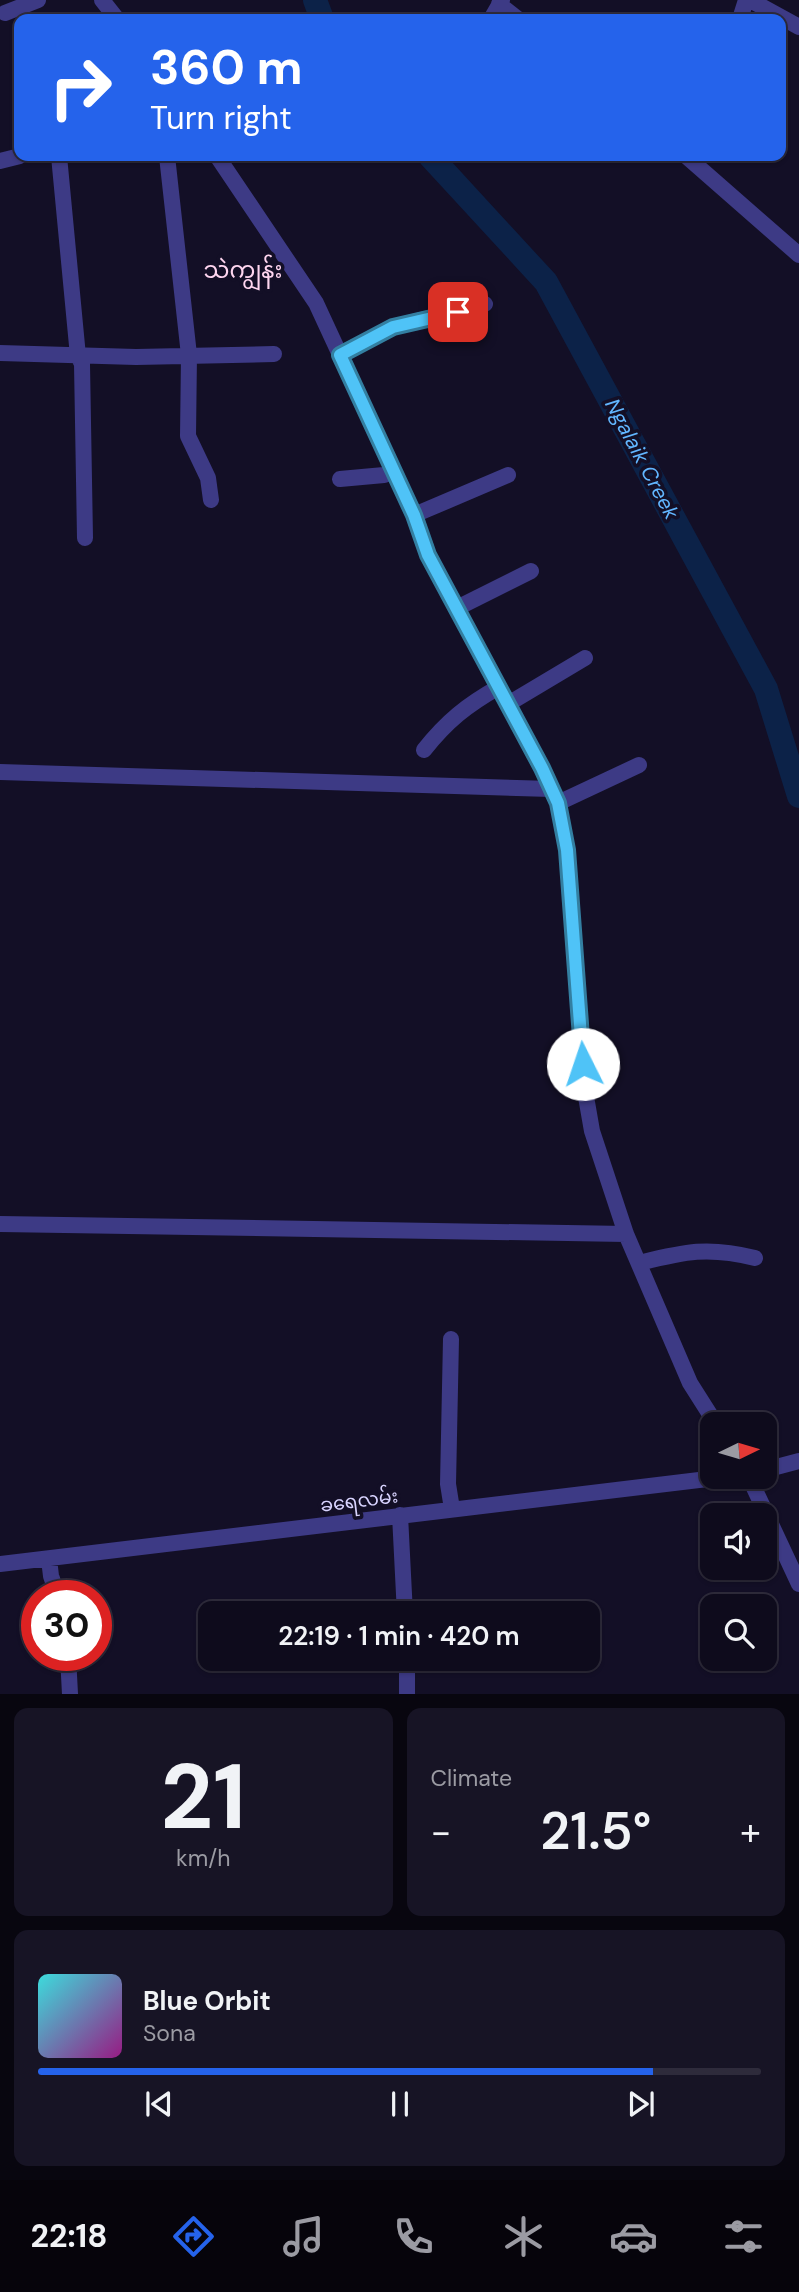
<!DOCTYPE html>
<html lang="en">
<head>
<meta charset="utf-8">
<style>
	:root { --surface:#0e0b1c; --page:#171425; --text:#f1f3f6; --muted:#9b9ba3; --line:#2e2b3b; --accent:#2563eb }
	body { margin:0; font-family:"DM Sans","Noto Sans Myanmar",sans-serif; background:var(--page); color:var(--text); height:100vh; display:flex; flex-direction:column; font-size:26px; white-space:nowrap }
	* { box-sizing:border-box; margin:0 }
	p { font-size:23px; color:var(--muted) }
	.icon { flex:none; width:38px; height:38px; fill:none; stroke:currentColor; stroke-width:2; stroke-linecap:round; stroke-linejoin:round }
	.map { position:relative; height:1694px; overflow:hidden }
	.panel { display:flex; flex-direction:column; gap:14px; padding:14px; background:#08060f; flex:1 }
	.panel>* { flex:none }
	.top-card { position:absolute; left:14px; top:14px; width:772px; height:147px; border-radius:14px; box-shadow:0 2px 5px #0004,0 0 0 2px var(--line); background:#2563eb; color:#fff; overflow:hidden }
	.needle { width:46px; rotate:85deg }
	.tools { position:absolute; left:700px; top:1412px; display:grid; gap:14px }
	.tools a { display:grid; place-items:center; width:77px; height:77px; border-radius:14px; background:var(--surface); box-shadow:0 2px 5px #0004,0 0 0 2px var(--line); font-size:35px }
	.speed { position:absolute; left:21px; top:1580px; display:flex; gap:14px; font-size:35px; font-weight:700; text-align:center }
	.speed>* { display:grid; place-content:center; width:91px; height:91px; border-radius:50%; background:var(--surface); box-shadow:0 2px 5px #0004,0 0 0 2px var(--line); line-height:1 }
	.speed .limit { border:10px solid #d22; background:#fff; color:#111 }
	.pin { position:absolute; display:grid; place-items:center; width:60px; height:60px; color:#fff; margin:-30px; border-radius:14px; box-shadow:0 4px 10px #0006 }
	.me { position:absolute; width:77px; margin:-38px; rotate:356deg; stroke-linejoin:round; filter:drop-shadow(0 0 5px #0008) }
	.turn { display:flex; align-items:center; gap:24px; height:147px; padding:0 21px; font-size:32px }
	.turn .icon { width:91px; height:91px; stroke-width:2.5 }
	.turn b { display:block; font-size:49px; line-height:60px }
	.big { font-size:52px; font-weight:600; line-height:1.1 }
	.panel .widget { flex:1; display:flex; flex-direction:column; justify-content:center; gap:10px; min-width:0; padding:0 24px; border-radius:14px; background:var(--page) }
	.panel .dial { align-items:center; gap:0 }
	.dial b { font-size:91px; line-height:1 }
	.song { display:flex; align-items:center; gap:21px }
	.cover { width:84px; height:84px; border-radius:10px; background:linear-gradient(135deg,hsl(180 70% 55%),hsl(310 70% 35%)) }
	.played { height:7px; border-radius:4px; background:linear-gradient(90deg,var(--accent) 85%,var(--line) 85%) }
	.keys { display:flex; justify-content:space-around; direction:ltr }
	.heat { display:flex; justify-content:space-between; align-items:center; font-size:38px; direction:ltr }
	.panel .tiles { flex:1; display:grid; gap:14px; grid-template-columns:1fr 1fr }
	.widget:last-child { grid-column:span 2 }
	.trip { position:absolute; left:198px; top:1601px; width:402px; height:70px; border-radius:14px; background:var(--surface); box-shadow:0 2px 5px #0004,0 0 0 2px var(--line); font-weight:600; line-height:70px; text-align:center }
	.tabs { display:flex; height:112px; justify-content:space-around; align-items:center; background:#06040b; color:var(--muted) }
	.tabs .icon { width:49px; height:49px }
	.tabs .on { color:var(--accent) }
	.tabs b { font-size:32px; color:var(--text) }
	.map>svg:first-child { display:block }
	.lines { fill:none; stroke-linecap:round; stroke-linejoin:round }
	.river { stroke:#0c2248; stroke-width:24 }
	.minor { stroke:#3d3a85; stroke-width:16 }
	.route-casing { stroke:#337fa1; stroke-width:18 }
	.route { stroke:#4fc3f7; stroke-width:12 }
	.labels { text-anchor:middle; stroke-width:7; stroke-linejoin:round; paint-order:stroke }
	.street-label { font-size:19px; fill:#d9d4ff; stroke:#130f26 }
	.water-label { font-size:21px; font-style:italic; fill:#62b6ff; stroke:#130f26 }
	.quarter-label { font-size:23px; fill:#ffd6f0; stroke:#130f26 }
</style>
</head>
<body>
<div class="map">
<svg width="799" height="1694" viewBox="0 0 799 1694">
	<rect width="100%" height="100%" fill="#130f26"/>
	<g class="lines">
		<path class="river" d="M315 0 322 19
			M430 156 546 282 766 689 799 796"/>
		<path class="minor" d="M102 0 117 19
			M750 0 799 27
			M499 4 518 19
			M5 13 38 0
			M491 19 502 0
			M740 19 746 0
			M59 156 78 356 82 364 85 538
			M167 156 189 355 188 436 208 478 211 500
			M217 156 316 303 414 515 428 555 542 768 558 803 567 850 585 1091 592 1131 626 1234 690 1383 716 1424
			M686 156 799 255
			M0 161 20 156
			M0 353 136 357 274 354
			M340 355 393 327 485 304
			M340 479 384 475 394 471
			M414 515 508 475
			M457 608 531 571
			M508 704 585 658
			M424 750C447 721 467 705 499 687
			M0 772 551 789
			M558 803 639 765
			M0 1224 626 1234
			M639 1263C684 1252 707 1246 755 1258
			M451 1339 448 1484 452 1509
			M765 1470 799 1461
			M749 1477 799 1584
			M400 1515 405 1614
			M49 1559 51 1576 58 1596
			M0 1564 724 1477
			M68 1656 70 1694
			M407 1659V1694"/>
	</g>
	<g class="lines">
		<g class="route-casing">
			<path id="route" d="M458 312 393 327 340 355 414 515 428 555 542 768 558 803 567 850 583 1064"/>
		</g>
		<use href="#route" class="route"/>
	</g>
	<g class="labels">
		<g class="street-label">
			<text transform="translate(359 1500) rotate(-7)" y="7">ခရေလမ်း</text>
		</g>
		<g class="water-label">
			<text transform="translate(642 459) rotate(62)" y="7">Ngalaik Creek</text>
		</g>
		<g class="quarter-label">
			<text x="243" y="278">သဲကျွန်း</text>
		</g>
	</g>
</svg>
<div class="tools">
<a><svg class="needle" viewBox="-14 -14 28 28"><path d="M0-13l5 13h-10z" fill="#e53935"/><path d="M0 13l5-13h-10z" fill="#9b9ba3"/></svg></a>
<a><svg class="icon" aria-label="sound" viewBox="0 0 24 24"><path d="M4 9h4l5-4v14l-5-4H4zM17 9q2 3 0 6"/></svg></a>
<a><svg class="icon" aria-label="search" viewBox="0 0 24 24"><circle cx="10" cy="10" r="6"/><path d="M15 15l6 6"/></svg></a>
</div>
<div class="speed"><div class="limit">30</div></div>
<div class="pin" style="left:458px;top:312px;background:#d93025"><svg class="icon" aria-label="arrive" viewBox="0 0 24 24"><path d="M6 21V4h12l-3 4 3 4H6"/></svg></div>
<svg class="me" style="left:583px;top:1064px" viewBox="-20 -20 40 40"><circle r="19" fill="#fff"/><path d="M0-13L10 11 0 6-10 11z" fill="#4fc3f7"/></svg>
<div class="trip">22:19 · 1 min · 420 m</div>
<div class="top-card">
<div class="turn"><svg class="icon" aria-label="right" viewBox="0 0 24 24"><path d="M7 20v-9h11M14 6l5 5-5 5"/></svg><div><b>360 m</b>Turn right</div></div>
</div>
</div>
<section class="panel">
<div class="tiles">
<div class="widget dial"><b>21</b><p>km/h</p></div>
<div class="widget"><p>Climate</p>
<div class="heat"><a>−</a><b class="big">21.5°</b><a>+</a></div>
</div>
<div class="widget">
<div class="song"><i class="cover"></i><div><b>Blue Orbit</b><p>Sona</p></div></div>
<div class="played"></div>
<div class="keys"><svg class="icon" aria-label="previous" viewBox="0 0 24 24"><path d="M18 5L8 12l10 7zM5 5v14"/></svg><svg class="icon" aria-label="pause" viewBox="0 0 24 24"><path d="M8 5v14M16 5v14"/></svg><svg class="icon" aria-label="next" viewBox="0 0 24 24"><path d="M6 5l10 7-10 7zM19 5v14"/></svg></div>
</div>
</div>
</section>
<nav class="tabs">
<b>22:18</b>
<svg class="icon on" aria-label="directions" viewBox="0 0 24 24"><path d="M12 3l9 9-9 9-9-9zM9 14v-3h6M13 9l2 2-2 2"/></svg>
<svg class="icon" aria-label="music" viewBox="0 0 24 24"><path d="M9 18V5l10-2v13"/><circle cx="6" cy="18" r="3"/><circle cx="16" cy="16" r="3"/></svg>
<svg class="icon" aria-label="phone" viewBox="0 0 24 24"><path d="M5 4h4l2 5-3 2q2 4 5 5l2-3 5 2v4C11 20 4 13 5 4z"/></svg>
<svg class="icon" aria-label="climate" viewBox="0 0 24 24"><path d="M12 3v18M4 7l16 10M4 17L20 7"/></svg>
<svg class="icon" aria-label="car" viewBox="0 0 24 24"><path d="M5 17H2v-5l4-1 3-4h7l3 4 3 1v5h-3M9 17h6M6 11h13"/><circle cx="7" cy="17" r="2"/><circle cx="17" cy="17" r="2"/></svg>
<svg class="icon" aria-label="filters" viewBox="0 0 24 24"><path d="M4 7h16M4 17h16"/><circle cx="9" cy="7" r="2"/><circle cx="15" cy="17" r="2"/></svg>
</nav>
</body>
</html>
